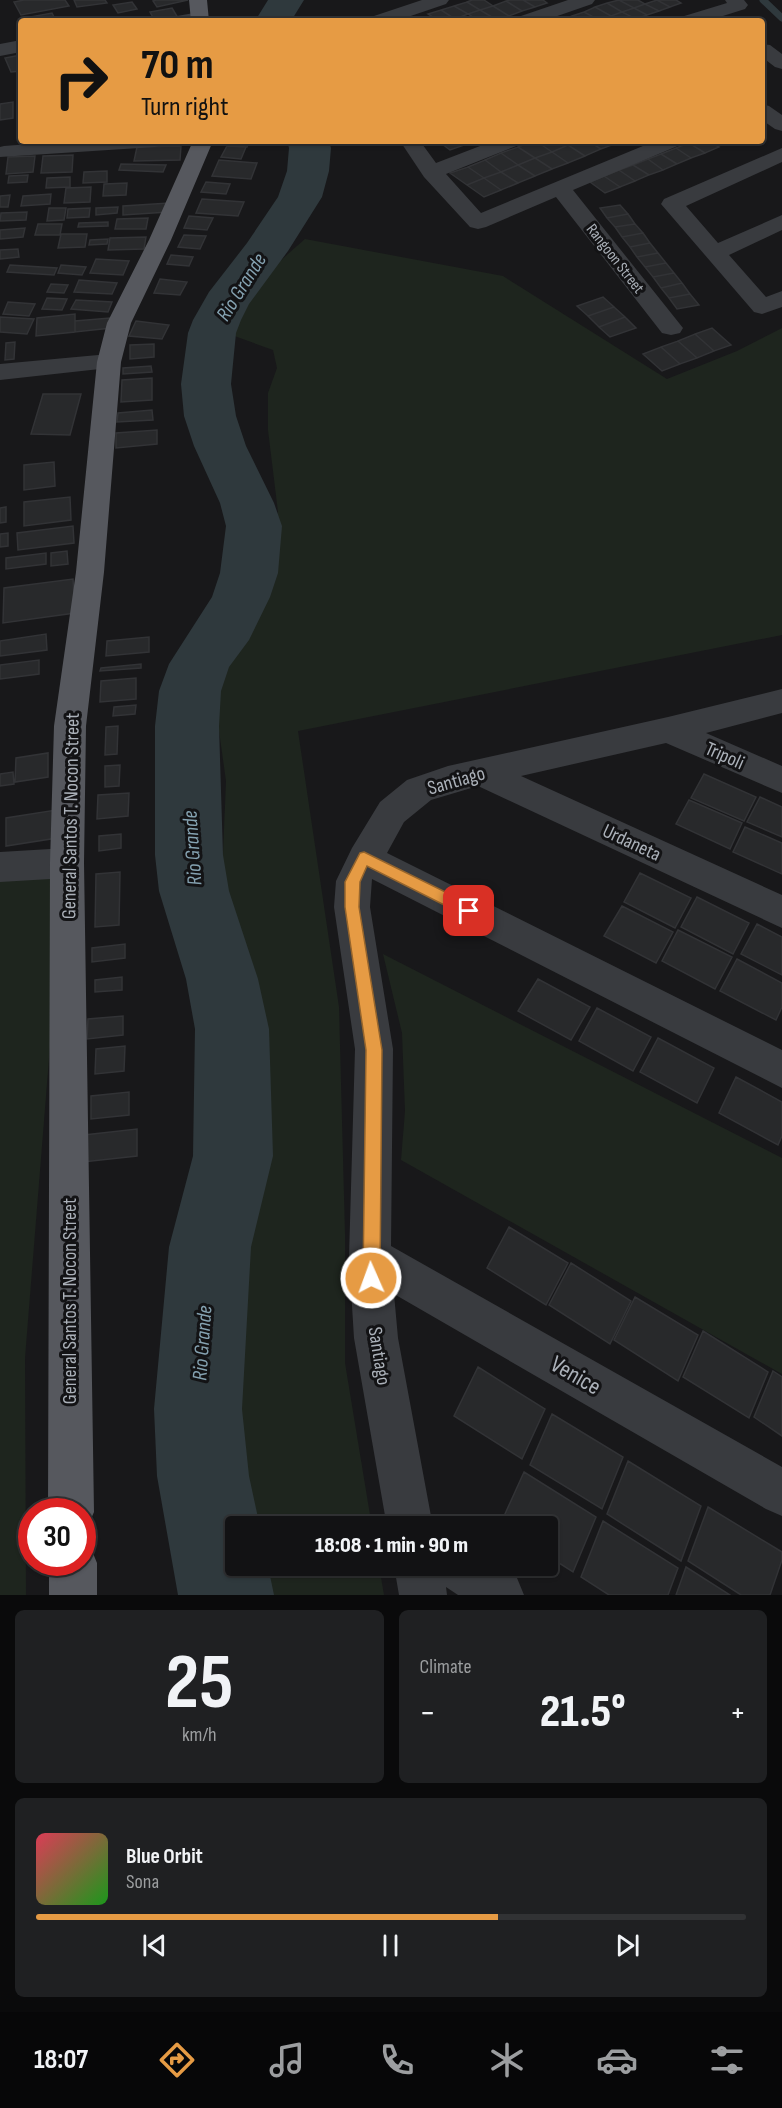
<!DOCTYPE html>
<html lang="en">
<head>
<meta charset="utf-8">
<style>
	:root { --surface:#121214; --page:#1f2022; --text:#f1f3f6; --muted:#9c9ea0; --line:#313234; --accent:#e69b44 }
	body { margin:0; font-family:"Sofia Sans Condensed",sans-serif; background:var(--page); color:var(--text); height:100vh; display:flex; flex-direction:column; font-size:22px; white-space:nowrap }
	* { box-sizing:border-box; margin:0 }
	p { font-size:20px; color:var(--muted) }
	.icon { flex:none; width:33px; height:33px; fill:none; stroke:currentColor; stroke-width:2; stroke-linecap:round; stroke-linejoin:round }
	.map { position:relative; height:1595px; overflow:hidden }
	.sheet { display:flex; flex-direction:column; gap:15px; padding:15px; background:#0a0a0b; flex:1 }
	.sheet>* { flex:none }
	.guide { position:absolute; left:18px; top:18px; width:747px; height:126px; border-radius:6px; box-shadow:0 2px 4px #0004,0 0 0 2px var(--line); background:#e69b44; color:#111; overflow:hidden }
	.speed { position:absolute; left:18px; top:1498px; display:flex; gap:12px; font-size:30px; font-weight:700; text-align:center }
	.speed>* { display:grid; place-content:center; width:78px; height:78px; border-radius:50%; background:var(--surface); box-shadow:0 2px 4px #0004,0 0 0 2px var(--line); line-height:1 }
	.speed .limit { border:9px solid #d22; background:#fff; color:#111 }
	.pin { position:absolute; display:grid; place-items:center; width:51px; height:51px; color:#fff; margin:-26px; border-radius:12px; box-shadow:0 3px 9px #0006 }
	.me { position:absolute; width:66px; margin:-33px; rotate:358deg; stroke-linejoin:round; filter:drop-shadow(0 0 4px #0008) }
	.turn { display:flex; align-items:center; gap:21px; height:126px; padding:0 24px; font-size:27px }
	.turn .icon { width:78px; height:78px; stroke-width:2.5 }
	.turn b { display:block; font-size:42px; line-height:51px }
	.big { font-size:45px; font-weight:800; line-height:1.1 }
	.sheet .widget { flex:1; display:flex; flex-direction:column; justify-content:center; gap:9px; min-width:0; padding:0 21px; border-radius:9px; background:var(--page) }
	.sheet .dial { align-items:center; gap:0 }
	.dial b { font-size:78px; line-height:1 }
	.song { display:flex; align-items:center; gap:18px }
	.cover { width:72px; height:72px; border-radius:9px; background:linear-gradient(135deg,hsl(350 70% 55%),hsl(120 70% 35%)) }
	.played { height:6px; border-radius:3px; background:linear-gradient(90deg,var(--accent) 65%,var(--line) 65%) }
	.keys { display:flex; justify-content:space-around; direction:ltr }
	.heat { display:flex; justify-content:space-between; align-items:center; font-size:33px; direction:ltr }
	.sheet .tiles { flex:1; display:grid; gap:15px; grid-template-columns:1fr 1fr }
	.widget:last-child { grid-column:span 2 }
	.trip { position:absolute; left:225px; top:1516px; width:333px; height:60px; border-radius:6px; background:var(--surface); box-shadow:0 2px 4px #0004,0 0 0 2px var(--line); font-weight:800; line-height:60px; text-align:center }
	.tabs { display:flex; height:96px; justify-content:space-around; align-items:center; background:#070708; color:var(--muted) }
	.tabs .icon { width:42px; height:42px }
	.tabs .selected { color:var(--accent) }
	.tabs b { font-size:27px; color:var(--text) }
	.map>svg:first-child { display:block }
	.green { fill:#1e251e }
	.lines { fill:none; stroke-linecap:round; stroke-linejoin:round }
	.stream { stroke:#2f393d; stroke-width:7 }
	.river { fill:#2f393d; fill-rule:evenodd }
	.building { fill:#28292b; stroke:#323336; stroke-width:1.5 }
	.minor { fill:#393b3f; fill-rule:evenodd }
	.major { fill:#56585e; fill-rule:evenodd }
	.route { fill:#e69b44; stroke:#96652c; stroke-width:1.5 }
	.labels { text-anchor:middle; stroke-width:6; stroke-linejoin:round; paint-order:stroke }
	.far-street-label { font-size:16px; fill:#abb1b9; stroke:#131315 }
	.street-label { font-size:20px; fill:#abb1b9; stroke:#131315 }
	.water-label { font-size:21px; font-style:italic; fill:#85a2b1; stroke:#131315 }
	.near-street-label { font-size:24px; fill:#abb1b9; stroke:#131315 }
</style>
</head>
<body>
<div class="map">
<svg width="782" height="1595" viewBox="0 0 782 1595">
	<rect width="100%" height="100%" fill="#18181a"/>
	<path class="green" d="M305 239 503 276 667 379 737 351 782 328V635L298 731 339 1007 345 1234V1363L372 1527H248L237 1484 226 1420 231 1339 243 1267 247 1191 260 1111 261 1059 253 1011 231 958 223 922V854L226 781 212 681 221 658 248 621 261 586 265 546 278 512 268 430V393L277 368 273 350 226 333C227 304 284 258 305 239Z
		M50 851 52 1021 25 1358 26 1595H0V855Z
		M383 954 782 1158V1374L401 1160 405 1111 402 1033Z
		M259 1566H379L384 1595H266Z"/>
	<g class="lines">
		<path class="stream" d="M763 0 782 18"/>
		<path class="river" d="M268 0H304L291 21H255Z
			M287 141H329L331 148 329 171 322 197 288 251 249 304 241 320 236 333 231 384 236 416 246 446 274 503 282 526 278 573 270 597 249 640 229 667 221 691 219 726 223 855 229 891 258 979 269 1029 273 1156 251 1247 242 1409 249 1476 260 1527H236V1566H268L274 1595H178L157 1476 154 1409 169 1247 193 1156 195 1029 186 979 159 891 155 855V726L159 691 169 664 212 597 220 573 226 526 220 503 194 446 184 416 181 384 188 333 193 320 209 292 247 243 278 197 287 171 289 148Z"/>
	</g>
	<path class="building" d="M24 0H65L69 6 21 15 14 2Z
		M74 0H105L107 3 77 7Z
		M188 0 157 7 153 1 156 0Z
		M472 0H484L493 6 480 10 467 2Z
		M510 0H523L535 7 522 11 506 1Z
		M523 0H543L547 3 535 7Z
		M619 0H638L645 4 634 8Z
		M619 0 634 8 622 12 607 3Z
		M657 0H676L681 3 670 7Z
		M657 0 670 7 659 11 645 4Z
		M506 1 522 11 509 16 493 6Z
		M132 2 137 9 118 13 113 5Z
		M467 2 480 10 468 14 454 6Z
		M607 3 622 12 611 16 595 7Z
		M645 4 659 11 647 15 634 8Z
		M454 6 468 14 455 19 441 10Z
		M493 6 509 16 497 20 480 10Z
		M595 7 611 16 599 20 584 12Z
		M172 8 178 18 155 21 150 12Z
		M634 8 647 15 636 19 622 12Z
		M441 10 455 19 439 21 428 14Z
		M480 10 497 20 479 21 468 14Z
		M584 12 599 20 581 21 572 16Z
		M622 12 636 19 619 21 611 16Z
		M52 13 56 21H32L30 17Z
		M21 55V71L11 72 5 58Z
		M13 102V118L0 120V104Z
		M224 141H250L247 147 223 145Z
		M438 141H463L467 144 450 150Z
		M533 141H536L552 152 535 158 518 147Z
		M536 141H562L568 145 552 152Z
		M577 141H588L601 149 585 156 568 145Z
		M588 141H614L617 143 601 149Z
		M694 141H709L719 147 705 153 689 143Z
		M689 143 705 153 691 158 676 148Z
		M568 145 585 156 568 163 552 152Z
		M181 146 180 160 134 161 137 147Z
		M227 146 246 147 241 159 221 157Z
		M518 147 535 158 518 165 501 153Z
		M676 148 691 158 677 164 661 154Z
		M552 152 568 163 552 169 535 158Z
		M501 153 518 165 501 172 485 160Z
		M661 154 677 164 663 170 648 159Z
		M73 155 72 172 41 173 43 156Z
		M35 156 33 172 6 174 8 157Z
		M535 158 552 169 535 176 518 165Z
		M648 159 663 170 649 175 633 165Z
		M219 160 257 163 251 179 212 176Z
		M485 160 501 172 484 178 468 167Z
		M121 164 166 165 163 172 119 170Z
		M518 165 535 176 518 183 501 172Z
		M633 165 649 175 635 181 619 170Z
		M468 167 484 178 467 185 450 173Z
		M619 170 635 181 620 187 604 176Z
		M107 171V182L83 183 84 172Z
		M501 172 518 183 501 190 484 178Z
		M28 175 27 182 8 183 9 176Z
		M604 176 620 187 605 193 590 182Z
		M70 177V187L46 188 47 178Z
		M484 178 501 190 484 197 467 185Z
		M206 182 230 184 226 194 201 192Z
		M127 183 126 195 103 196 104 184Z
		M91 187 90 202 64 203 66 188Z
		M51 194 50 204 21 206 23 196Z
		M10 195 8 207H0V196Z
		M202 199 244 202 238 216 196 213Z
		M169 203 168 212 123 215V206Z
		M620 205 628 214 607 218 600 208Z
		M118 207 117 213 96 215V208Z
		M49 208H66L64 220 47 221Z
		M90 208 89 217 67 218 68 209Z
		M27 212 26 220 0 221 1 213Z
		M628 214 635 224 615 227 607 218Z
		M189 216 213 218 207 230 184 228Z
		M148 218 146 229H115L117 219Z
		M108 222V226L78 227 79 223Z
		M38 224H62L60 235H35Z
		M635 224 643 233 622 237 615 227Z
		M25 228 23 237 0 239V230Z
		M643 233 650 243 630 247 622 237Z
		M61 234H87L85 247 58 248Z
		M184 235 206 236 200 249 178 247Z
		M146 237 144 249 108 250 110 238Z
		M108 239 107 244 89 245 90 240Z
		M650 243 658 253 637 257 630 247Z
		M18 249 19 257 0 259V250Z
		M658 253 666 263 645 267 637 257Z
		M171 255 193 257 189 266 167 264Z
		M96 259 129 261 123 275 90 273Z
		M666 263 674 273 653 277 645 267Z
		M10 265 57 268 54 275 7 272Z
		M61 265 86 267 82 275 58 273Z
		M674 273 682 283 661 288 653 277Z
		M160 279 187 282 180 295 154 293Z
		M79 280 117 283 112 294 74 292Z
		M682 283 690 294 669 298 661 288Z
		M51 284 68 285 64 293 47 292Z
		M690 294 699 305 677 309 669 298Z
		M603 297 614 307 588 316 577 306Z
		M47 298 67 299 62 310 42 309Z
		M76 300 112 302 108 312 71 309Z
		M8 302 35 304 29 316 3 314Z
		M614 307 625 317 599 327 588 316Z
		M75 314V332L36 336 37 318Z
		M0 317 34 319 27 334 0 332Z
		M625 317 636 328 610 337 599 327Z
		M110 318 111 328 75 332V321Z
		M136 321 169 325 162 339 129 336Z
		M712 328 731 345 714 351 695 334Z
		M695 334 714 351 697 358 678 341Z
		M678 341 697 358 680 364 661 347Z
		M15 342 14 359 5 360 6 343Z
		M154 344V357L130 359V345Z
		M661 347 680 364 662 371 643 354Z
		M151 366 152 372 123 374V368Z
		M152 378V400L121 402 122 380Z
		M43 394H81L70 435 31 434Z
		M152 410 153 420 117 422 118 413Z
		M157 430V444L116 448V433Z
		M54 462 55 486 24 490V465Z
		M70 497 71 520 24 526V502Z
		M6 507V522L0 523V508Z
		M73 526 74 543 18 550 17 533Z
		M8 533V546L0 547V534Z
		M67 551 68 564 51 566V553Z
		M46 553V564L6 569V558Z
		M73 579 75 613 3 623 4 588Z
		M46 634 47 650 0 656V641Z
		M149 637V652L106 656 107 641Z
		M39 660V674L0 679V665Z
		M141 664V668L100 671 101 668Z
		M136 678V699L100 702 101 681Z
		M136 705 135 714 113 716 114 707Z
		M118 726 117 754 105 755 106 727Z
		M48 753V777L15 782 16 758Z
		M120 765 119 786 105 787V766Z
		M13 772 14 784 0 786V774Z
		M704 774 756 797 744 821 691 798Z
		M129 793 128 816 97 819 98 795Z
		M760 797 782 807V837L747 822Z
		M689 800 742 823 730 849 676 824Z
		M56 810 57 838 6 846V818Z
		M745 827 782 843V874L733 852Z
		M121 834V848L99 851V836Z
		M120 872 119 925 95 927 96 874Z
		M640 873 691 898 675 928 624 902Z
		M697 897 749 923 733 954 681 927Z
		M622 906 673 932 656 963 604 936Z
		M757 924 782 937V975L741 954Z
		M678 930 732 957 715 989 662 961Z
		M125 944V958L92 962V948Z
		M737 959 782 983V1007L776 1020 720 991Z
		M122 977V990L95 992V980Z
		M538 979 590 1007 571 1040 518 1011Z
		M597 1008 651 1037 633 1071 579 1041Z
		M123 1016V1035L87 1039 88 1019Z
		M658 1038 714 1068 697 1103 640 1072Z
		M125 1046 124 1071 95 1074 96 1049Z
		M736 1077 782 1102V1136L778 1145 719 1113Z
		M129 1092V1115L91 1119V1096Z
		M137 1129V1156L83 1162 84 1135Z
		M509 1227 568 1263 546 1305 487 1268Z
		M571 1263 631 1301 610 1344 549 1305Z
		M635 1297 698 1335 678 1381 614 1340Z
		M703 1331 768 1372 749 1418 683 1377Z
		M478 1367 545 1409 522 1459 454 1416Z
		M773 1371 782 1377V1436L754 1417Z
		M552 1414 623 1457 602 1509 530 1465Z
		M628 1461 701 1506 681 1561 607 1514Z
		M524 1472 596 1517 573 1572 548 1556V1527L500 1525Z
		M708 1507 782 1552V1560L770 1595H741L688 1561Z
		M603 1521 678 1568 668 1595H609L581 1577Z
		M686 1567 730 1595H676Z"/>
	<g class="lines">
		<path class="minor" d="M422 0H449L446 4 396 21H369L371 17Z
			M568 0H595L592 4 543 21H516L518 17Z
			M725 0H744L748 5 745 9 707 21H679L681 17 727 3Z
			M200 12 206 14 209 18 207 21H169L171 17Z
			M21 40V52L0 56V44Z
			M762 44 770 45 782 54V69L775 67 762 57Z
			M762 104 769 106 782 115V131L775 129 762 120Z
			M69 141H165L162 145 155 147 0 157V147L4 146Z
			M400 141H420L436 163 493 141H522L519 145 446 174 481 213 655 141H683L680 145 573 190 683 328 680 333 671 335 662 333 556 197 486 227 478 229 470 227 424 177Z
			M782 148V162L686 206 718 243 782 215V230L729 255 766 297 782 291V307L762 314 754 312 661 204 664 199Z
			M109 354 118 357 121 362 118 367 0 380V364Z
			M782 689V713L706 733 782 766V793L666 743 521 776 782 895V928L478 786 431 800 404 822 387 853 782 1050V1088L372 879 370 907 393 1049 391 1246 782 1467V1516L766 1509 394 1294 398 1338 433 1527H387L354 1338 349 1257 355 1049 334 907 336 881 352 848 380 802 407 780 448 766 668 717Z
			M67 848 79 853 84 863 79 873 67 878 0 882V852Z
			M394 1566H498L517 1578 524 1595H458L446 1587 447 1595H399Z"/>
		<path class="major" d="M189 0H207L209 21H191Z
			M193 141H213L171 240 131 323 121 362 104 572 86 726 84 863 94 1512 87 1528 82 1530V1512H48L50 863 54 726 76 572 97 362 107 323 149 240Z
			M82 1543 90 1546 97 1563V1595H49V1563H82Z"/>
	</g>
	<path class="route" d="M364 852 474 906 476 911 474 915 469 917 464 915 367 866 360 882 359 907 382 1050 380 1278 378 1284 371 1286 365 1284 363 1278 366 1050 345 907V882L360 853Z"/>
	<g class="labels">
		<g class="far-street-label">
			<text transform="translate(616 258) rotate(52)" y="6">Rangoon Street</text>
		</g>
		<g class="street-label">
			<text transform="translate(725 755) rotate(24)" y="7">Tripoli</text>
			<text transform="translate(456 780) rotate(-16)" y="7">Santiago</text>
			<text transform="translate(70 816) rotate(-89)" y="7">General Santos T. Nocon Street</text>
			<text transform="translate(632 842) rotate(25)" y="7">Urdaneta</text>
			<text transform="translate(69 1301) rotate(-90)" y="7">General Santos T. Nocon Street</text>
			<text transform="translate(380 1356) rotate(81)" y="7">Santiago</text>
		</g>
		<g class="water-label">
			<text transform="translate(241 287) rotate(-58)" y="7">Rio Grande</text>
			<text transform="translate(192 848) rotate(-94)" y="7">Rio Grande</text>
			<text transform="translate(202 1343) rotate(-86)" y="7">Rio Grande</text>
		</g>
		<g class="near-street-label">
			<text transform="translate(576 1375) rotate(30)" y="8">Venice</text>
		</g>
	</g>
</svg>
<div class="speed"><div class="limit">30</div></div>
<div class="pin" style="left:469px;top:911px;background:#d93025"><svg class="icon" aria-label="arrive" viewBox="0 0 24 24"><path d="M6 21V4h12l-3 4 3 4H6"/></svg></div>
<svg class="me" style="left:371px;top:1278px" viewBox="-20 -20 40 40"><circle r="17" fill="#e69b44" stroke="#fff" stroke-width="3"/><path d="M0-11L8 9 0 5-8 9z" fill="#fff"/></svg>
<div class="trip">18:08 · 1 min · 90 m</div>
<div class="guide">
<div class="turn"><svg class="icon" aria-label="right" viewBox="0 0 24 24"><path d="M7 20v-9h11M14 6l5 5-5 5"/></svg><div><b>70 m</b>Turn right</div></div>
</div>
</div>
<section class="sheet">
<div class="tiles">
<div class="widget dial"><b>25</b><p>km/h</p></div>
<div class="widget"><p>Climate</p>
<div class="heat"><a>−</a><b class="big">21.5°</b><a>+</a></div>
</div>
<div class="widget">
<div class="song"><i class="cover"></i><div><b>Blue Orbit</b><p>Sona</p></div></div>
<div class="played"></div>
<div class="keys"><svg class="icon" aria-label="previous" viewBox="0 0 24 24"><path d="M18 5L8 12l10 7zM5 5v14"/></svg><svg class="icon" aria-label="pause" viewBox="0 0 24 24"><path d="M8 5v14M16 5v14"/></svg><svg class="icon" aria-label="next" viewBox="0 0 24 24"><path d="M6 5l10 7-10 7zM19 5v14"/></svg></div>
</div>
</div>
</section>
<nav class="tabs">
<b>18:07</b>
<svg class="icon selected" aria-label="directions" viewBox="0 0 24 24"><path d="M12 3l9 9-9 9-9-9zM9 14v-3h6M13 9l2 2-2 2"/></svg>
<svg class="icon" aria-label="music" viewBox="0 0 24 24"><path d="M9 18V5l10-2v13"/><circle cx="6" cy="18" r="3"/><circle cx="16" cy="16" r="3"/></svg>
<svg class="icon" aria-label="phone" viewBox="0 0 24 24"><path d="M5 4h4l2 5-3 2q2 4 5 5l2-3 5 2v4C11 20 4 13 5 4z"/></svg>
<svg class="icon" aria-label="climate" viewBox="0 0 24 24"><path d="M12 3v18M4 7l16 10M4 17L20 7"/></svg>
<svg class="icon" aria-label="car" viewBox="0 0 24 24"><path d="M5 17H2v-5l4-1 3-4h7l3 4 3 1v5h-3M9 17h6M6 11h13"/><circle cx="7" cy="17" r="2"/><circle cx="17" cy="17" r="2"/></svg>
<svg class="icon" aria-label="filters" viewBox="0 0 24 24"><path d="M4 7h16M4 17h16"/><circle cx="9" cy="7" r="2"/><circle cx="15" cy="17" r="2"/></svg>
</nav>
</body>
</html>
